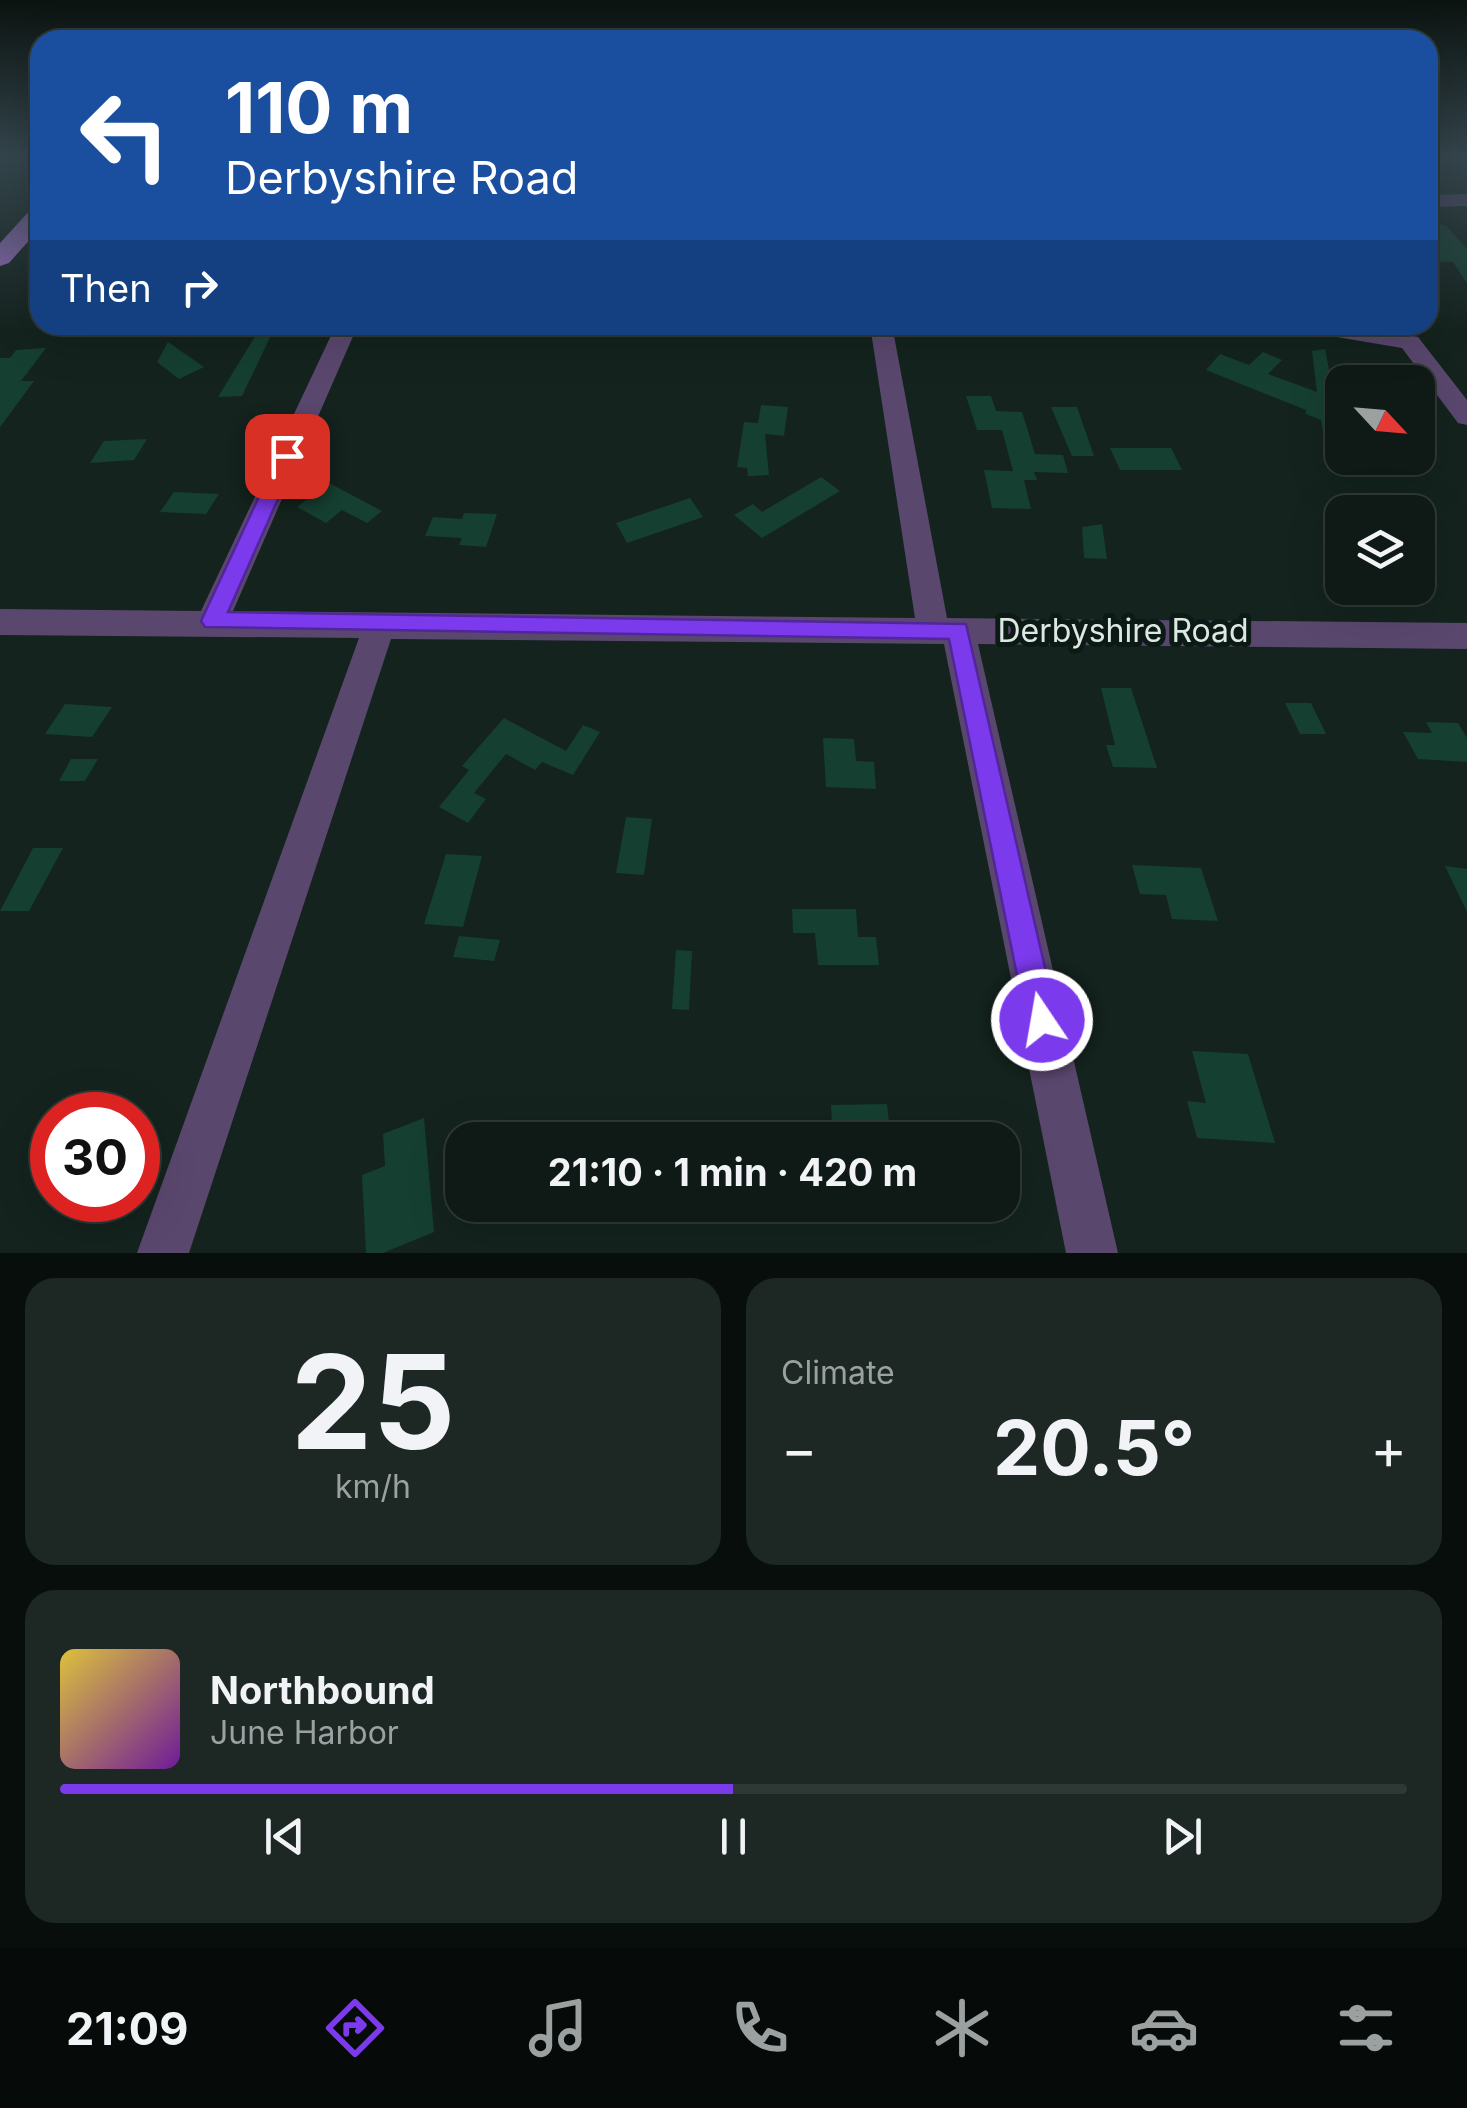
<!DOCTYPE html>
<html lang="en">
<head>
<meta charset="utf-8">
<style>
	:root { --surface:#0f1a16; --page:#1d2723; --text:#f1f3f6; --muted:#9ba1a1; --line:#2f3835; --accent:#7c3aed }
	body { margin:0; font-family:Inter,sans-serif; background:var(--page); color:var(--text); height:100vh; display:flex; flex-direction:column; font-size:38px; white-space:nowrap }
	* { box-sizing:border-box; margin:0 }
	p { font-size:32px; color:var(--muted) }
	.icon { flex:none; width:55px; height:55px; fill:none; stroke:currentColor; stroke-width:2; stroke-linecap:round; stroke-linejoin:round }
	.map { position:relative; height:1253px; overflow:hidden }
	.panel { display:flex; flex-direction:column; gap:25px; padding:25px; background:#080e0c; flex:1 }
	.panel>* { flex:none }
	.banner { position:absolute; left:30px; top:30px; width:1408px; height:305px; border-radius:30px; box-shadow:0 10px 40px #0002,0 0 0 2px var(--line); background:#1a4fa0; color:#fff; overflow:hidden }
	.needle { width:65px; rotate:116deg }
	.buttons { position:absolute; left:1325px; top:365px; display:grid; gap:20px }
	.buttons a { display:grid; place-items:center; width:110px; height:110px; border-radius:20px; background:var(--surface); box-shadow:0 10px 40px #0002,0 0 0 2px var(--line); font-size:50px }
	.speed { position:absolute; left:30px; top:1092px; display:flex; gap:20px; font-size:50px; font-weight:700; text-align:center }
	.speed>* { display:grid; place-content:center; width:130px; height:130px; border-radius:50%; background:var(--surface); box-shadow:0 10px 40px #0002,0 0 0 2px var(--line); line-height:1 }
	.speed .limit { border:15px solid #d22; background:#fff; color:#111 }
	.pin { position:absolute; display:grid; place-items:center; width:85px; height:85px; color:#fff; margin:-42px; border-radius:20px; box-shadow:0 5px 15px #0006 }
	.me { position:absolute; width:110px; margin:-55px; rotate:348deg; stroke-linejoin:round; filter:drop-shadow(0 0 8px #0008) }
	.turn { display:flex; align-items:center; gap:35px; height:210px; padding:0 30px; font-size:45px }
	.turn .icon { width:130px; height:130px; stroke-width:2.5 }
	.turn b { display:block; font-size:70px; line-height:85px }
	.then { display:flex; align-items:center; height:95px; padding:0 30px; background:#0003; gap:20px; font-size:38px }
	.big { font-size:75px; font-weight:700; line-height:1.1 }
	.panel .card { flex:1; display:flex; flex-direction:column; justify-content:center; gap:15px; min-width:0; padding:0 35px; border-radius:30px; background:var(--page) }
	.panel .dial { align-items:center; gap:0 }
	.dial b { font-size:130px; line-height:1 }
	.song { display:flex; align-items:center; gap:30px }
	.cover { width:120px; height:120px; border-radius:15px; background:linear-gradient(135deg,hsl(50 70% 55%),hsl(280 70% 35%)) }
	.played { height:10px; border-radius:5px; background:linear-gradient(90deg,var(--accent) 50%,var(--line) 50%) }
	.keys { display:flex; justify-content:space-around; direction:ltr }
	.heat { display:flex; justify-content:space-between; align-items:center; font-size:55px; direction:ltr }
	.panel .tiles { flex:1; display:grid; gap:25px; grid-template-columns:1fr 1fr }
	.card:last-child { grid-column:span 2 }
	.trip { position:absolute; left:445px; top:1122px; width:575px; height:100px; border-radius:30px; background:var(--surface); box-shadow:0 10px 40px #0002,0 0 0 2px var(--line); font-weight:700; line-height:100px; text-align:center }
	.menu { display:flex; height:160px; justify-content:space-around; align-items:center; background:#060a09; color:var(--muted) }
	.menu .icon { width:70px; height:70px }
	.menu .active { color:var(--accent) }
	.menu b { font-size:45px; color:var(--text) }
	.map>svg:first-child { display:block }
	.building { fill:#153f31 }
	.lines { fill:none; stroke-linecap:round; stroke-linejoin:round }
	.minor { fill:#5a476e; fill-rule:evenodd }
	.major { fill:#956dbd; fill-rule:evenodd }
	.route { fill:#7c3aed; stroke:#51269a; stroke-width:2.5 }
	.labels { text-anchor:middle; stroke-width:10; stroke-linejoin:round; paint-order:stroke }
	.street-label { font-size:32px; fill:#dde7e3; stroke:#0b1a14 }
</style>
</head>
<body>
<div class="map">
<svg width="1467" height="1253" viewBox="0 0 1467 1253">
	<rect width="100%" height="100%" fill="#14231e"/>
	<path class="building" d="M1428 224 1445 225 1467 249V283L1453 262 1428 261Z
		M262 325H276L242 396 218 397Z
		M168 342 204 367 179 379 157 362Z
		M46 348 21 381H34L0 427V358H10L16 350Z
		M1325 349 1342 435 1323 432 1321 420 1306 414V410L1206 370 1220 354 1249 365 1263 352 1282 360 1268 374 1317 392 1312 351Z
		M966 396H991L996 411 1022 412 1035 454 1063 455 1068 473 1034 472 1037 480H1024L1031 509 992 508 984 470 1013 471 1002 430H977Z
		M761 405 788 407 784 436 765 434 769 475 748 476 747 468 737 467 744 422 758 423Z
		M1051 407H1077L1094 456H1072Z
		M147 439 134 460 90 463 104 441Z
		M1110 448H1171L1182 470H1120Z
		M821 477 840 491 762 538 734 515 753 504 762 512Z
		M329 483 382 511 367 523 342 510 326 523 297 507Z
		M174 492 219 494 206 514 160 512Z
		M690 498 703 517 627 543 616 523Z
		M464 513 497 514 486 547 459 545 462 538 425 536 433 517 462 519Z
		M1102 524 1107 559 1084 558 1082 527Z
		M1101 688H1131L1157 768 1113 767 1106 745H1115Z
		M1285 703H1311L1326 734H1300Z
		M65 704 112 707 92 737 45 734Z
		M504 718 566 751 583 725 600 732 573 775 542 762 535 770 506 754 474 793 486 799 468 823 439 807 469 770 462 766Z
		M1426 722 1458 723 1467 738V762L1418 759 1403 732 1432 733Z
		M823 738 854 739 856 761 874 762 876 789 826 787Z
		M71 759H98L85 781H59Z
		M626 817 652 819 644 875 616 873Z
		M33 848H63L29 911H0Z
		M446 854 482 856 463 927 424 924Z
		M1132 865 1201 868 1218 921 1172 919 1166 895 1140 894Z
		M1445 866 1467 869V912Z
		M792 909H856L858 937H876L879 965H818L815 933H793Z
		M459 936 500 940 494 961 453 957Z
		M676 950 692 951 689 1010 672 1009Z
		M1192 1051 1248 1054 1275 1143 1197 1138 1187 1101 1206 1103Z
		M887 1104 891 1140H833L831 1105Z
		M424 1118 434 1232 383 1253H366L362 1175 385 1166 383 1134Z"/>
	<g class="lines">
		<path class="minor" d="M1467 194V206L1428 207V195Z
			M336 325H358L233 611 915 618 870 325H892L947 618 1467 623V649L978 644 1118 1253H1066L944 644 391 639 189 1253H137L359 638 0 635V609L201 611Z
			M1318 325H1346L1418 337 1467 400V425L1458 423 1402 348 1319 334 1315 329Z"/>
		<path class="major" d="M40 206V228L9 263 0 266V243L32 208Z"/>
	</g>
	<linearGradient id="sky" x2="0" y2="1"><stop stop-color="#0b1310"/><stop offset="0.47" stop-color="#34454c"/><stop offset="1" stop-color="#34454c" stop-opacity="0"/></linearGradient>
	<rect width="1467" height="333" fill="url(#sky)"/>
	<path class="route" d="M287 450 297 456 228 612 966 624 1057 1020 1053 1031 1042 1035 1030 1031 1026 1020 949 639 205 627 201 621 278 456Z"/>
	<g class="labels">
		<g class="street-label">
			<text x="1123" y="642">Derbyshire Road</text>
		</g>
	</g>
</svg>
<div class="buttons">
<a><svg class="needle" viewBox="-14 -14 28 28"><path d="M0-13l5 13h-10z" fill="#e53935"/><path d="M0 13l5-13h-10z" fill="#9ba1a1"/></svg></a>
<a><svg class="icon" aria-label="layers" viewBox="0 0 24 24"><path d="M12 4l9 5-9 5-9-5zM3 14l9 5 9-5"/></svg></a>
</div>
<div class="speed"><div class="limit">30</div></div>
<div class="pin" style="left:287px;top:456px;background:#d93025"><svg class="icon" aria-label="arrive" viewBox="0 0 24 24"><path d="M6 21V4h12l-3 4 3 4H6"/></svg></div>
<svg class="me" style="left:1042px;top:1020px" viewBox="-20 -20 40 40"><circle r="17" fill="#7c3aed" stroke="#fff" stroke-width="3"/><path d="M0-11L8 9 0 5-8 9z" fill="#fff"/></svg>
<div class="trip">21:10 · 1 min · 420 m</div>
<div class="banner">
<div class="turn"><svg class="icon" aria-label="left" viewBox="0 0 24 24"><path d="M17 20v-9H6M10 6l-5 5 5 5"/></svg><div><b>110 m</b>Derbyshire Road</div></div>
<div class="then">Then<svg class="icon" aria-label="right" viewBox="0 0 24 24"><path d="M7 20v-9h11M14 6l5 5-5 5"/></svg></div>
</div>
</div>
<section class="panel">
<div class="tiles">
<div class="card dial"><b>25</b><p>km/h</p></div>
<div class="card"><p>Climate</p>
<div class="heat"><a>−</a><b class="big">20.5°</b><a>+</a></div>
</div>
<div class="card">
<div class="song"><i class="cover"></i><div><b>Northbound</b><p>June Harbor</p></div></div>
<div class="played"></div>
<div class="keys"><svg class="icon" aria-label="previous" viewBox="0 0 24 24"><path d="M18 5L8 12l10 7zM5 5v14"/></svg><svg class="icon" aria-label="pause" viewBox="0 0 24 24"><path d="M8 5v14M16 5v14"/></svg><svg class="icon" aria-label="next" viewBox="0 0 24 24"><path d="M6 5l10 7-10 7zM19 5v14"/></svg></div>
</div>
</div>
</section>
<nav class="menu">
<b>21:09</b>
<svg class="icon active" aria-label="directions" viewBox="0 0 24 24"><path d="M12 3l9 9-9 9-9-9zM9 14v-3h6M13 9l2 2-2 2"/></svg>
<svg class="icon" aria-label="music" viewBox="0 0 24 24"><path d="M9 18V5l10-2v13"/><circle cx="6" cy="18" r="3"/><circle cx="16" cy="16" r="3"/></svg>
<svg class="icon" aria-label="phone" viewBox="0 0 24 24"><path d="M5 4h4l2 5-3 2q2 4 5 5l2-3 5 2v4C11 20 4 13 5 4z"/></svg>
<svg class="icon" aria-label="climate" viewBox="0 0 24 24"><path d="M12 3v18M4 7l16 10M4 17L20 7"/></svg>
<svg class="icon" aria-label="car" viewBox="0 0 24 24"><path d="M5 17H2v-5l4-1 3-4h7l3 4 3 1v5h-3M9 17h6M6 11h13"/><circle cx="7" cy="17" r="2"/><circle cx="17" cy="17" r="2"/></svg>
<svg class="icon" aria-label="filters" viewBox="0 0 24 24"><path d="M4 7h16M4 17h16"/><circle cx="9" cy="7" r="2"/><circle cx="15" cy="17" r="2"/></svg>
</nav>
</body>
</html>
